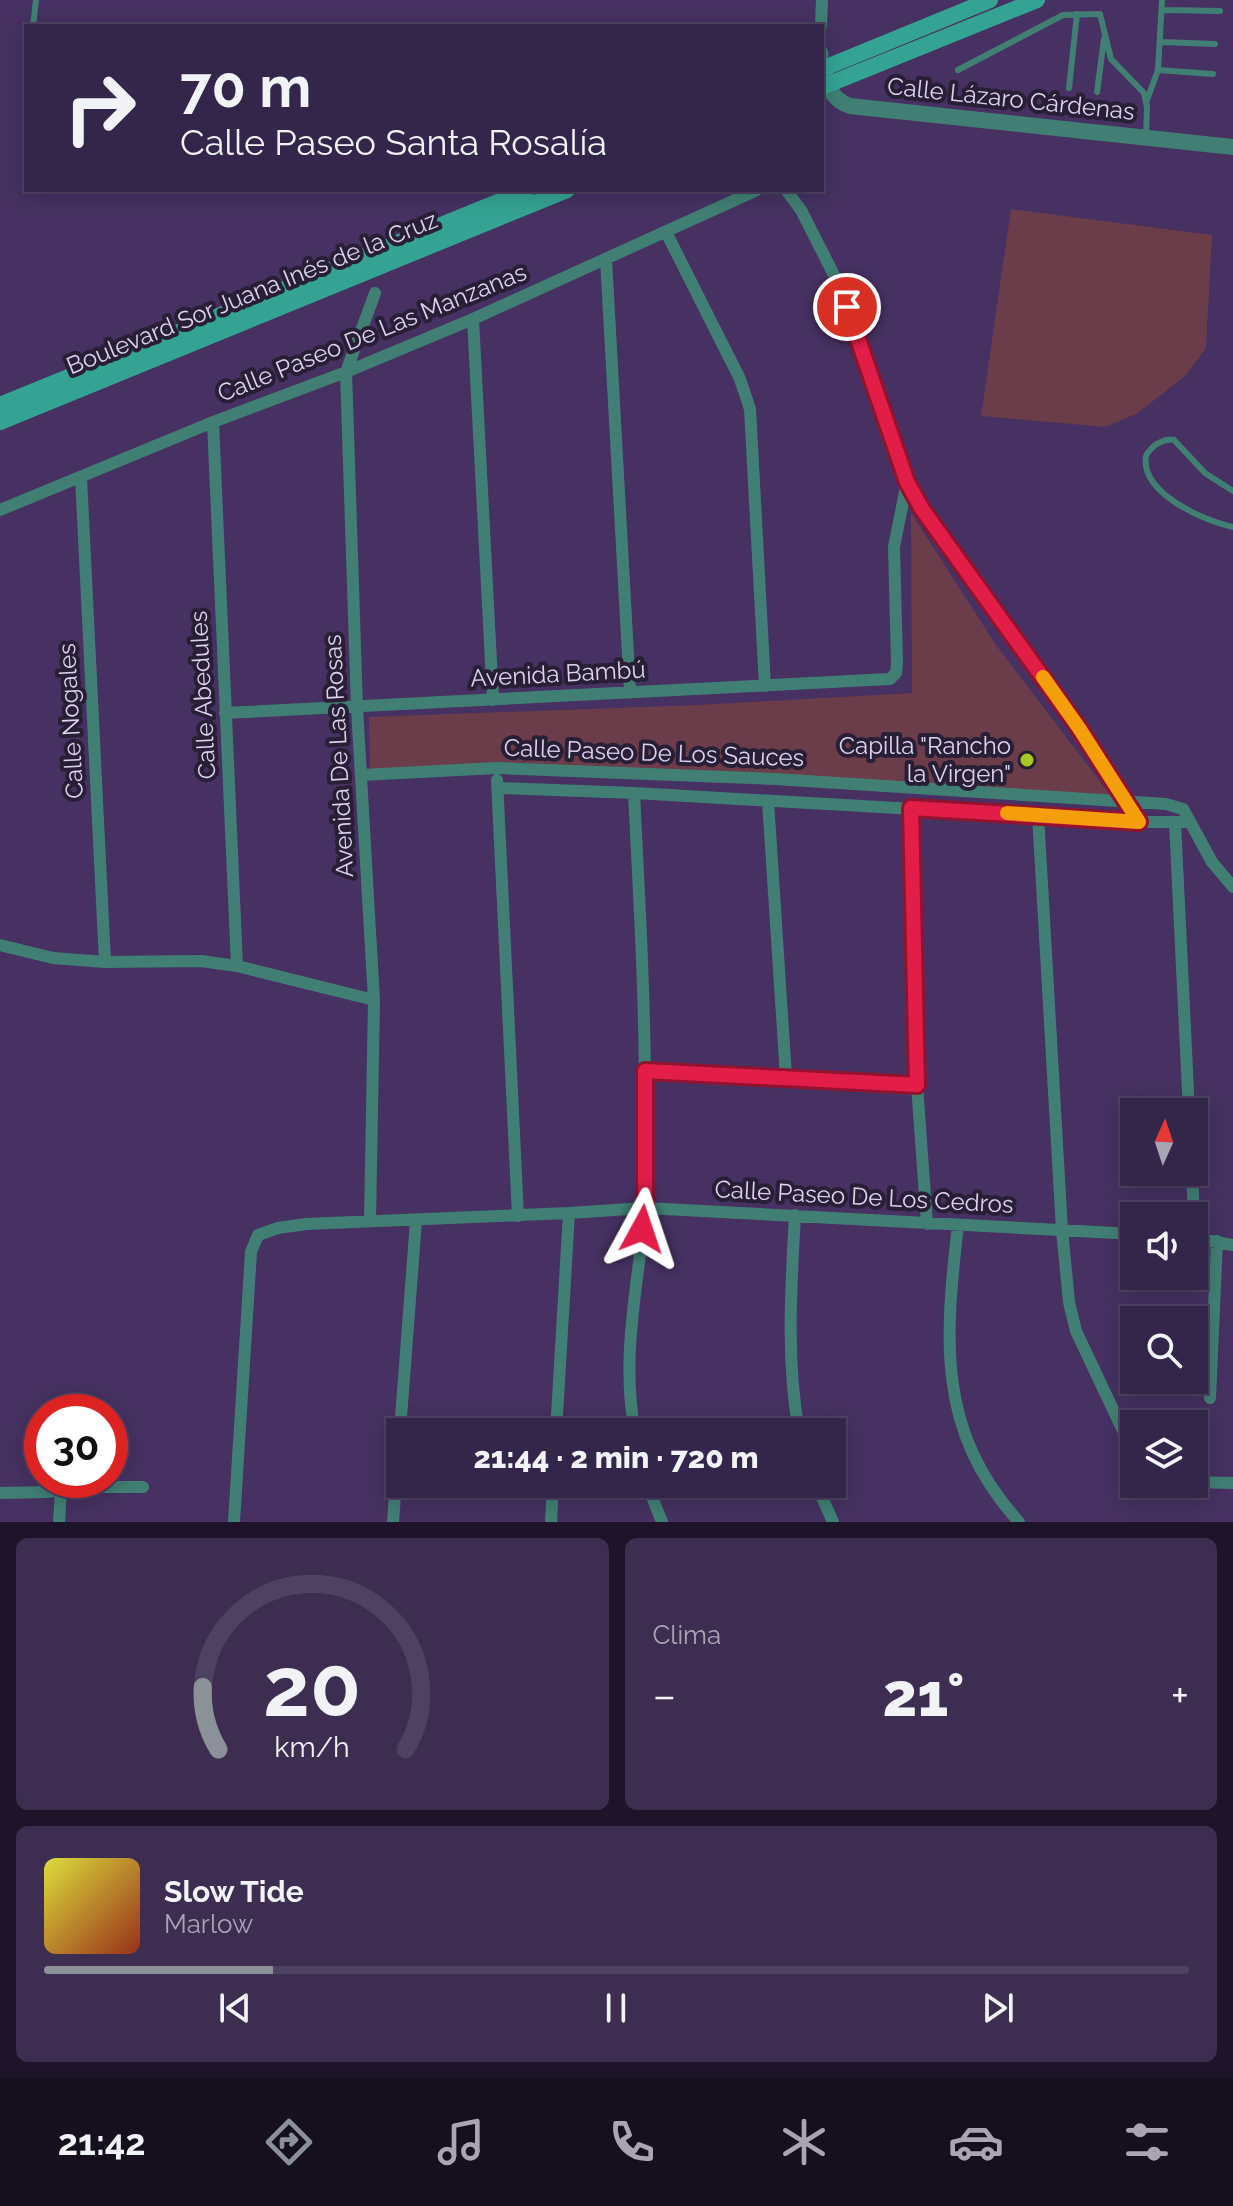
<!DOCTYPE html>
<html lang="es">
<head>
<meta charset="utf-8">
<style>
	:root { --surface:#34254a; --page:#3c2d51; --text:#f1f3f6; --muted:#a9a5b5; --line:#4e4262; --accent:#8c9099 }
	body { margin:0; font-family:Raleway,sans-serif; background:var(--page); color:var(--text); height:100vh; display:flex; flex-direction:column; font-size:30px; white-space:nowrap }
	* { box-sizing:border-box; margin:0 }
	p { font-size:26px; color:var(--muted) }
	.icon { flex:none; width:44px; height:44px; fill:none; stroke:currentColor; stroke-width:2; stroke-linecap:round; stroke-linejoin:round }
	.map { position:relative; height:1522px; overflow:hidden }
	.side { display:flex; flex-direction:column; gap:16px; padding:16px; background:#1d1429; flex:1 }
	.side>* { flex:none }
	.guide { position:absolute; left:24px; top:24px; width:800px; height:168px; border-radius:0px; box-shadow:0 4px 20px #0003,0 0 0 2px var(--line); background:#34254a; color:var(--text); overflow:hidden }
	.needle { width:52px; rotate:3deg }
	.fabs { position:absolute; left:1120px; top:1098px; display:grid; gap:16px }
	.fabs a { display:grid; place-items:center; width:88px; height:88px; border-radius:0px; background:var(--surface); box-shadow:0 4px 20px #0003,0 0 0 2px var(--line); font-size:40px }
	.speed { position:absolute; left:24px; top:1394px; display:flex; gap:16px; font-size:40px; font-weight:700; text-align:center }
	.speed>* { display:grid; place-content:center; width:104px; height:104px; border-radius:50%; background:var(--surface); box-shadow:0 4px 20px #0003,0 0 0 2px var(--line); line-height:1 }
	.speed .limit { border:12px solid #d22; background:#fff; color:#111 }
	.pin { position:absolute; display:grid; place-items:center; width:68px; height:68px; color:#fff; margin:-34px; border:4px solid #fff; border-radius:50%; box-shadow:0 2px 8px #0007 }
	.me { position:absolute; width:88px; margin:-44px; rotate:5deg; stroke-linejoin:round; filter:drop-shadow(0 0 6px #0008) }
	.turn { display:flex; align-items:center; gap:28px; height:168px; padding:0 24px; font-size:36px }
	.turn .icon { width:104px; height:104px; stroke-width:2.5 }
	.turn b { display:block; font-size:56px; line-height:68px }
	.big { font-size:60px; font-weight:800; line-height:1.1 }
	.side .tile { flex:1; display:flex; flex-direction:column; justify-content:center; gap:12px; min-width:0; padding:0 28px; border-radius:12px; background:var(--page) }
	.side .dial { align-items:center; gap:0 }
	.dial svg { height:208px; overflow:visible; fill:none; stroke:var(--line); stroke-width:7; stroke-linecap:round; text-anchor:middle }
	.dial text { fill:var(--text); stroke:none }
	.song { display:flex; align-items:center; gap:24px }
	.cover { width:96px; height:96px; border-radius:12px; background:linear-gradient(135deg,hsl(60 70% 55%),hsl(10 70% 35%)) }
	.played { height:8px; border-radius:4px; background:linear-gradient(90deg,var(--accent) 20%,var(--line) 20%) }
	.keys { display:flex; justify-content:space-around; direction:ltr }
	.heat { display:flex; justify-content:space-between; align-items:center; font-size:44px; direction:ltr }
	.side .tiles { flex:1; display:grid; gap:16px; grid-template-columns:1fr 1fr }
	.tile:last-child { grid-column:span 2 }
	.trip { position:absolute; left:386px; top:1418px; width:460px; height:80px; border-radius:0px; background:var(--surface); box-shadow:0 4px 20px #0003,0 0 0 2px var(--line); font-weight:800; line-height:80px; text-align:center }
	.dock { display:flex; height:128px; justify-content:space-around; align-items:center; background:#150f1e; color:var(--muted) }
	.dock .icon { width:56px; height:56px }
	.dock .selected { color:var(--accent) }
	.dock b { font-size:36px; color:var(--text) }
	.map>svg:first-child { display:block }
	.green { fill:#6b3c49 }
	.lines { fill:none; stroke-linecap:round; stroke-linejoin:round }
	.service { stroke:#417f75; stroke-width:6 }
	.minor { stroke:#417f75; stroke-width:12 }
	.tertiary { stroke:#417f75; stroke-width:16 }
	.secondary { stroke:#34a393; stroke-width:16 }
	.route-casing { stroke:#92132f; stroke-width:20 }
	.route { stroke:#e11d48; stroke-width:14 }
	.slow { stroke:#f59e0b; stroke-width:14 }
	.poi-dot { fill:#a5c824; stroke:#281f36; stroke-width:3 }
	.labels { text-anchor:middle; stroke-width:8; stroke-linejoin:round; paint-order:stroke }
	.street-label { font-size:24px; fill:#ddd2f0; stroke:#281f36 }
	.poi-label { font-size:24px; fill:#ddd2f0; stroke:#281f36; text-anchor:end }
</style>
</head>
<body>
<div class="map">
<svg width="1233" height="1522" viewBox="0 0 1233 1522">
	<rect width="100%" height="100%" fill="#463162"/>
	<path class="green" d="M1011 209 1212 235 1206 348 1186 375 1161 395 1136 414 1105 427 981 416Z
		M911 513 996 645 1111 796 510 764 370 770 369 717 698 705 912 693Z"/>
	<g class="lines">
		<path class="service" d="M1163 10 1220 11
			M33 26 36 0
			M1161 42 1215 44
			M958 70 1063 15 1100 14 1111 59 1144 93 1147 107 1146 137
			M1158 70 1213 74
			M1069 88 1077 14
			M1097 92 1104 39
			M1147 100 1158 70 1162 0
			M1233 491 1205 473 1174 440C1163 438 1151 446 1146 456 1140 493 1204 521 1233 527"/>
		<path class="minor" d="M821 26 822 0
			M822 52 824 68
			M786 190 801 210 836 279 860 341 907 482 922 509 1079 728 1139 822
			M666 232 740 379 750 409 765 686
			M606 259 630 691
			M473 319 493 700
			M213 422 237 966
			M81 477 105 962
			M0 510 213 422 346 372 473 319 757 190
			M225 713 890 679 896 673 897 663 894 547 907 482
			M361 775 497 768 775 779 1166 804 1183 809 1212 862 1233 887
			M497 780 518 1216
			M498 788 634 793 1139 822H1190
			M634 793C639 894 645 996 645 1098 645 1134 648 1171 645 1208 639 1284 620 1354 635 1432
			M768 801 786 1077
			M911 808 917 1085 927 1224
			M1038 815 1062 1230 1069 1302 1076 1331 1134 1454
			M1175 822 1189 1112
			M0 945 53 958 105 962 201 961 237 966 374 1000
			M645 1071 917 1085
			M1192 1172 1195 1238
			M795 1215C791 1288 786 1360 799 1432
			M370 1221 374 1000 357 708 346 372 375 293
			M958 1225C945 1338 936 1431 1019 1522
			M1194 1238 1233 1245
			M1210 1398 1217 1241
			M556 1432 569 1213
			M1194 1482 1233 1483
			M647 1484 662 1522
			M816 1484 833 1522
			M0 1493 47 1492 79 1487H143
			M59 1522 61 1490
			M234 1522 251 1252 258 1235 278 1228 306 1224 569 1213 645 1208 1134 1234
			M393 1522 416 1221
			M551 1522 553 1484"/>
		<path class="tertiary" d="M825 74C828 90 835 101 850 106L1233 147"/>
		<path class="secondary" d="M822 69 990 0
			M822 87 1037 0
			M0 405 527 190
			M0 422 567 190"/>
	</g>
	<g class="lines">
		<g class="route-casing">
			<path id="route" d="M642 1229 645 1208V1071L917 1085 911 808 1139 822 1079 728 922 509 907 482 847 307"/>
		</g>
		<use href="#route" class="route"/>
		<path class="slow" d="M1007 813 1139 822 1079 728 1043 677"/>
	</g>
	<circle class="poi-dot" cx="1027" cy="760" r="8"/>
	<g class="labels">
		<g class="street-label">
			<text transform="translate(1011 99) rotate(6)" y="8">Calle Lázaro Cárdenas</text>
			<text transform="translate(252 293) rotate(-22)" y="8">Boulevard Sor Juana Inés de la Cruz</text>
			<text transform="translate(372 333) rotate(-22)" y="8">Calle Paseo De Las Manzanas</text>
			<text transform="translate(558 674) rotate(-3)" y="8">Avenida Bambú</text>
			<text transform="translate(203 695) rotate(-93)" y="8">Calle Abedules</text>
			<text transform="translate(71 721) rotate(-93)" y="8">Calle Nogales</text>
			<text transform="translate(654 753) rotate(2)" y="8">Calle Paseo De Los Sauces</text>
			<text transform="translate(339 756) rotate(-93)" y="8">Avenida De Las Rosas</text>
			<text transform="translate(864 1197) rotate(3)" y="8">Calle Paseo De Los Cedros</text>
		</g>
		<g class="poi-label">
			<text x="1011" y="754">Capilla "Rancho<tspan x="1011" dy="28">la Virgen"</tspan></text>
		</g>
	</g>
</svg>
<div class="fabs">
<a><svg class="needle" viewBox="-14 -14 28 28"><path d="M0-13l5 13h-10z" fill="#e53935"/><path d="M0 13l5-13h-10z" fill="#a9a5b5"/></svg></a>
<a><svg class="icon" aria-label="sound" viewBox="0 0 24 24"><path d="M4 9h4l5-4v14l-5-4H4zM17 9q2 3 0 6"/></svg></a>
<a><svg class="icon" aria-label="search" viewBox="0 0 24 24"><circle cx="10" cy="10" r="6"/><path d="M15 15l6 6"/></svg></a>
<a><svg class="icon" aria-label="layers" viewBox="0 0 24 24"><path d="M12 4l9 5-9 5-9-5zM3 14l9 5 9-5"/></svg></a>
</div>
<div class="speed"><div class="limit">30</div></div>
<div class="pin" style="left:847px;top:307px;background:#d93025"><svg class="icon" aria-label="arrive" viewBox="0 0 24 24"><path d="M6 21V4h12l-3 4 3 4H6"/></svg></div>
<svg class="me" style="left:642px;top:1229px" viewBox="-20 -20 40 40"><path d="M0-17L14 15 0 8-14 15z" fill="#e11d48" stroke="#fff" stroke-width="4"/></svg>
<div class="trip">21:44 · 2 min · 720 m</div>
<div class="guide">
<div class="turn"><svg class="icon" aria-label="right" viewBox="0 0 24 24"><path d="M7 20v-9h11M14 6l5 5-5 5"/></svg><div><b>70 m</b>Calle Paseo Santa Rosalía</div></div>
</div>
</div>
<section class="side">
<div class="tiles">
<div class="tile dial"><svg viewBox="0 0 100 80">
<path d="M14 69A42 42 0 1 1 86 69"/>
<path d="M14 69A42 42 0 0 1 8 45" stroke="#8c9099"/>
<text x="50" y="56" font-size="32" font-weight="700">20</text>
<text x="50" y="72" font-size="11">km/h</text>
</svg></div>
<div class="tile"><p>Clima</p>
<div class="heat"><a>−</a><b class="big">21°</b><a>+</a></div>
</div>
<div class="tile">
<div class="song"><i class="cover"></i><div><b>Slow Tide</b><p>Marlow</p></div></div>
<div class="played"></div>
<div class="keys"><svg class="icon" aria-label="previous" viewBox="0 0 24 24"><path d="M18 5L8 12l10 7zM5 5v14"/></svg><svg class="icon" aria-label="pause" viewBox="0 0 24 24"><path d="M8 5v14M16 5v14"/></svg><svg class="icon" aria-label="next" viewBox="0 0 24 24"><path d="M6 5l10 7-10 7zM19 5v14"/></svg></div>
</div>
</div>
</section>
<nav class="dock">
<b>21:42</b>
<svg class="icon selected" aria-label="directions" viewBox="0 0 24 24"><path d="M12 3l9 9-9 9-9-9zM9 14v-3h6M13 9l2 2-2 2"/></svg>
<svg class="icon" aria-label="music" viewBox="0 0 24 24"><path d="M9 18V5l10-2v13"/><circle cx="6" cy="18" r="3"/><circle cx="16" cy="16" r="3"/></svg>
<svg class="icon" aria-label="phone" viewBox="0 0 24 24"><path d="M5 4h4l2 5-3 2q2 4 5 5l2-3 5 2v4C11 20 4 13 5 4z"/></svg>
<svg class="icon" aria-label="climate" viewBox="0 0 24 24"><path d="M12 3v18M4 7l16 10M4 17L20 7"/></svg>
<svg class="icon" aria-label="car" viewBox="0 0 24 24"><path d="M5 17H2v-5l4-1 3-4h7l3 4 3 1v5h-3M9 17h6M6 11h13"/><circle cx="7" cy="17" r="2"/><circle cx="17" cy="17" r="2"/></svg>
<svg class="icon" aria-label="filters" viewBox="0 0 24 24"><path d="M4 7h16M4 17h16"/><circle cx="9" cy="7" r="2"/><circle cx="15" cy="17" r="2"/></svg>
</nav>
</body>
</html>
